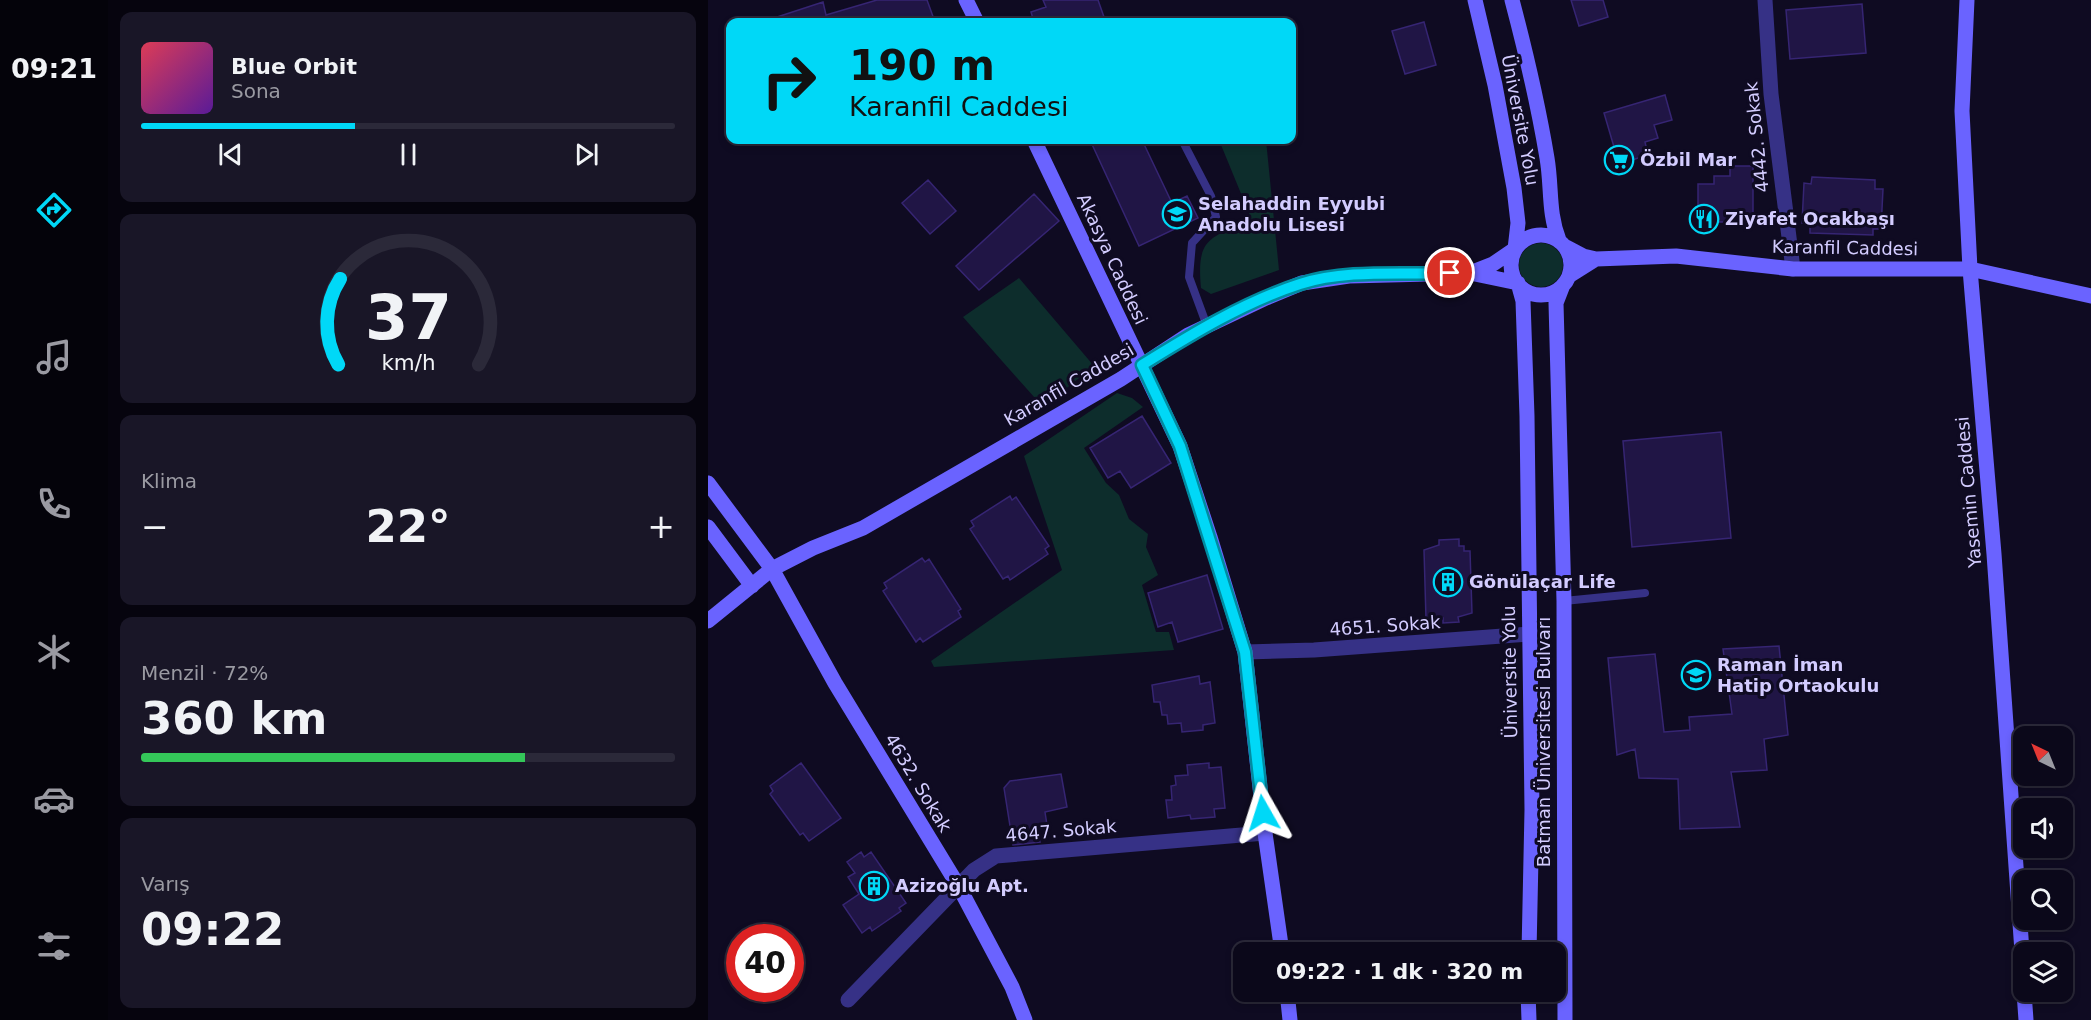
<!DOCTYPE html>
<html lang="tr">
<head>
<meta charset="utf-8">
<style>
	:root { --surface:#0b081a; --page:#191627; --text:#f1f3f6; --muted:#9a9aa2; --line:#2b2939; --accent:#00d8f7 }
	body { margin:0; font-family:"DejaVu Sans",sans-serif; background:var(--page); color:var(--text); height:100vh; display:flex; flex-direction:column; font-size:22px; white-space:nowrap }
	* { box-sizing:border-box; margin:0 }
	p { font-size:20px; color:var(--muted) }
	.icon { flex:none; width:33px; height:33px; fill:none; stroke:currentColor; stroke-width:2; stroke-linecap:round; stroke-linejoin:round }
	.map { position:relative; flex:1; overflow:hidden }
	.sheet { display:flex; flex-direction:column; gap:12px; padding:12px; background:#06040e; width:600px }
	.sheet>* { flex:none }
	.top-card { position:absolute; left:18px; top:18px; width:570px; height:126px; border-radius:12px; box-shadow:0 3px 9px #0003,0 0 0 2px var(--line); background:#00d8f7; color:#111; overflow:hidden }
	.needle { width:39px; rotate:317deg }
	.fabs { position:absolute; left:1305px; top:726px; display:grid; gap:12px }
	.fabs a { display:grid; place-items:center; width:60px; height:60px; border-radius:12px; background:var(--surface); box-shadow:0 3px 9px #0003,0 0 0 2px var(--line); font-size:30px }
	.speed { position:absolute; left:18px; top:924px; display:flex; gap:12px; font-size:30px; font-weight:700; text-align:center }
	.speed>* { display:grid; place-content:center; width:78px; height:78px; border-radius:50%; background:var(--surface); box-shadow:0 3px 9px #0003,0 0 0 2px var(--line); line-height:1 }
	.speed .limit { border:9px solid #d22; background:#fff; color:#111 }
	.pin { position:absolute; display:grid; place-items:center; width:51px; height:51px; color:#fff; margin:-26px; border:3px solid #fff; border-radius:50%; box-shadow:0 2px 6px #0007 }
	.me { position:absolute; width:66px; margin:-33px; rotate:354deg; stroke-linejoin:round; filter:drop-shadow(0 0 4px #0008) }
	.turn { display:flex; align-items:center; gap:21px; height:126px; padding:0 24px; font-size:27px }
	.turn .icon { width:78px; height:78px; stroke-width:2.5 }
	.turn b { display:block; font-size:42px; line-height:51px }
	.big { font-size:45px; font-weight:700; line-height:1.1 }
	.sheet .card { flex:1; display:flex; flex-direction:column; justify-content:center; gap:9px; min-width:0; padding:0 21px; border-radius:12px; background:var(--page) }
	.sheet .dial { align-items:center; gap:0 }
	.dial svg { height:156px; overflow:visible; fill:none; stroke:var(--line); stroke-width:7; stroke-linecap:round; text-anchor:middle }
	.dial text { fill:var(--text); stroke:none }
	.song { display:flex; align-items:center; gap:18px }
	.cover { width:72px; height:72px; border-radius:9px; background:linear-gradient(135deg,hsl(350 70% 55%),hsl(270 70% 35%)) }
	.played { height:6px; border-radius:3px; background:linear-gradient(90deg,var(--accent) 40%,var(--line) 40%) }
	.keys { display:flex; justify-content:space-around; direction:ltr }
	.heat { display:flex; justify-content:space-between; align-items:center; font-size:33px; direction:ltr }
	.charge { height:9px; border-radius:4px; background:linear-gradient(90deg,#34c759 72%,var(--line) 0) }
	.trip { position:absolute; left:525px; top:942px; width:333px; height:60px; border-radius:12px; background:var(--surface); box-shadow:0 3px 9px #0003,0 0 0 2px var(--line); font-weight:700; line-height:60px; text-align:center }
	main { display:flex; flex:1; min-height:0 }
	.dock { display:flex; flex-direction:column; width:108px; justify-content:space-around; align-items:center; background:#04030a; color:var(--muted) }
	.dock .icon { width:42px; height:42px }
	.dock .active { color:var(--accent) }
	.dock b { font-size:27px; color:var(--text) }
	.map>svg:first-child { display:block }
	.green { fill:#0d2d2c }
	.building { fill:#201545; stroke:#362573; stroke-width:1.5 }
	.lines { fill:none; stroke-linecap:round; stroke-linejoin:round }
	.lane { stroke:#363186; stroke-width:8 }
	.street { stroke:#363186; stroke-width:15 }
	.secondary { stroke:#6a63ff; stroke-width:15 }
	.route-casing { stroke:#008ca1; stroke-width:15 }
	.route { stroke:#00d8f7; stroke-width:10 }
	.labels { text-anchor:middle; stroke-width:6; stroke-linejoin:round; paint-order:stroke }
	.street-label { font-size:18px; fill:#d3ccff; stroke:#0f0b22 }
	.poi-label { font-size:18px; font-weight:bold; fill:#d3ccff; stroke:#0f0b22; text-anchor:start }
</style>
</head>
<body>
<main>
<nav class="dock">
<b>09:21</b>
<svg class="icon active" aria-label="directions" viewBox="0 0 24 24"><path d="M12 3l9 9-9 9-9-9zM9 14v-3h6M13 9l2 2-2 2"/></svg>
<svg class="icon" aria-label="music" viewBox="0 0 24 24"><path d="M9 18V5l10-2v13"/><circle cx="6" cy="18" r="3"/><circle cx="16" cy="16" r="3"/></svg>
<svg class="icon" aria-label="phone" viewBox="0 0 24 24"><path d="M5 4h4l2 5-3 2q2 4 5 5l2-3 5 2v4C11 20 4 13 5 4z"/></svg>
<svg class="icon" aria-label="climate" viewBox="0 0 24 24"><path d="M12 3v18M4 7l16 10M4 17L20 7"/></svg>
<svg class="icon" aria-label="car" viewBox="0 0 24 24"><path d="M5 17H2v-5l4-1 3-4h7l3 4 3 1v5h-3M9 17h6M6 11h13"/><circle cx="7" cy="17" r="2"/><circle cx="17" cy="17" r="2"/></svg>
<svg class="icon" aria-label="filters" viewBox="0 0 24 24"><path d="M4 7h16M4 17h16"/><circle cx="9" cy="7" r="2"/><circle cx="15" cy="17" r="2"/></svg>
</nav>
<section class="sheet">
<div class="card">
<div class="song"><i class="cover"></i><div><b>Blue Orbit</b><p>Sona</p></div></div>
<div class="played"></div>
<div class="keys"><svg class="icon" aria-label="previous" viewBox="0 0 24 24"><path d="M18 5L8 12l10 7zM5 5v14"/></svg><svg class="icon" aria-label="pause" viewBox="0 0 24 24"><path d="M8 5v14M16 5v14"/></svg><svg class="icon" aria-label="next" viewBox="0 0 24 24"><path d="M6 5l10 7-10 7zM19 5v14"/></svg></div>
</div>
<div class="card dial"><svg viewBox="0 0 100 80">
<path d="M14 69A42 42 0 1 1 86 69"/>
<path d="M14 69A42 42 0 0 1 15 25" stroke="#00d8f7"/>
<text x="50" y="56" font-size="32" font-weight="700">37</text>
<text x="50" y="72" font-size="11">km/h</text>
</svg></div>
<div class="card"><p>Klima</p>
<div class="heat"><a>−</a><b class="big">22°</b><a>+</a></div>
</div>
<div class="card"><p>Menzil · 72%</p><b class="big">360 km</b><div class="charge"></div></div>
<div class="card"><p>Varış</p><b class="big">09:22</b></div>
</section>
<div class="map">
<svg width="1383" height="1020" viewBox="0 0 1383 1020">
	<rect width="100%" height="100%" fill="#0f0b22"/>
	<path class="green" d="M511 140H558L571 270 503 294 493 288C488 235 503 240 543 218Z
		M811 265a22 22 0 1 1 44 0a22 22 0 1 1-44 0Z
		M311 278 386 366 335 407 255 317Z
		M409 393 424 398 435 407 376 448 398 483 411 495 421 519 440 534 438 547 450 575 434 585 448 632H461L466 650 226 667 223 661 354 570 316 456Z"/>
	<path class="building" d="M169 0H219L227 22H61L60 20 115 2 118 15Z
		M335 0H390L396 17 380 22H326L323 12 338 7Z
		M863 0H895L900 17 871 26Z
		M1154 4 1158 53 1082 59 1078 10Z
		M716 22 728 65 697 74 684 31Z
		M957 95 964 120 946 125 950 138 937 142 940 155 911 164 896 113Z
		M382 140H434L464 203 479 196 490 218 431 246Z
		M1022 166H1045V222H990V184H1006V176H1022Z
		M1104 177 1167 180V189H1175L1173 229H1165V235L1102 233V223H1094L1096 183 1103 184Z
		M220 180 248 211 222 234 194 203Z
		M326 194 351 221 271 290 248 266Z
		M434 416 463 463 423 488 412 471 400 478 382 448Z
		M1013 432 1023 538 924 547 915 441Z
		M302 496 304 500 308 497 341 546 337 549 340 554 302 580 300 576 295 579 262 529 266 526 263 521Z
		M751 539V546H756V551H762L764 613 750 617 751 622 735 623V618L718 619 716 550 731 545V540Z
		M214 558 217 562 221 559 253 609 250 611 253 617 215 642 212 638 208 642 175 591 179 588 176 583Z
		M499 575 515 629 470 642 464 622 450 627 440 593Z
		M1071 646 1080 735 1056 739 1059 770 1023 772 1032 827 972 829 970 779 931 778 927 749 909 755 900 658 947 654 956 732 982 730 981 717 1024 714 1015 649Z
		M491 676 492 684 502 682 507 723 495 725V730L474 732 473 723 460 724 459 715H454L452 702H446L444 685Z
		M93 763 133 818 101 841 95 833 92 835 62 794 65 791 62 786Z
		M501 763V768L513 767 517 808 506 809 507 817 483 819 482 815 460 818 458 800H464L463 786 468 785 467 776 480 775 479 765Z
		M353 774 359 807 337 812 339 825 328 828 332 842 305 845 296 788 302 781Z
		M153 852 156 857 163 852 198 903 191 908 193 911 164 931 162 927 154 933 135 905 151 894 140 877 147 873 139 862Z"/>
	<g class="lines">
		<path class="lane" d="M474 140 503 196 508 217 484 243 481 277 499 326
			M856 601 937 593"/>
		<path class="street" d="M1057 0 1063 94 1085 269
			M537 652 606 650 821 634
			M140 1000 266 870 288 856 557 833"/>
		<path class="secondary" d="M258 0 269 22
			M804 0C818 53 830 104 839 158 844 187 840 213 851 240
			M1259 0 1254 111 1262 269 1286 554 1316 980
			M326 140 472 446 502 537 537 652 557 833 574 952
			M803 265a30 30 0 1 1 60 0a30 30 0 1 1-60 0Z
			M858 247 875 256 888 259 861 276
			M888 259 968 256 1085 269H1262L1383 296
			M762 273 785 264 807 249 810 223 806 188 787 85 767 0
			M855 285 848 303 856 601 857 1020
			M0 483 64 569 127 683 251 887 304 987 317 1020
			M0 527 44 586
			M0 621 64 569 105 548 155 528 413 379 480 335 558 298 594 283 641 276 762 273 810 283 815 301 819 416 824 810 821 952
			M579 992 582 1020
			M820 992 821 1020
			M1316 992 1318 1020"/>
	</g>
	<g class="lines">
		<g class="route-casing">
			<path id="route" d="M555 813 537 652 472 446 434 365C484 334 536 302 592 284 639 269 694 275 742 273"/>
		</g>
		<use href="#route" class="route"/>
	</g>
	<defs>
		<g id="supermarket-ring" transform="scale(1.5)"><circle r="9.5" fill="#0f0b22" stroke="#00d8f7" stroke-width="1.5"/><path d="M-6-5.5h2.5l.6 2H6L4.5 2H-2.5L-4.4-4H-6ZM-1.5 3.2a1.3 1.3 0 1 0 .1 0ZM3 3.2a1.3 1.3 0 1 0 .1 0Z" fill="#00d8f7"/></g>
		<g id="school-ring" transform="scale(1.5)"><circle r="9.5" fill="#0f0b22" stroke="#00d8f7" stroke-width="1.5"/><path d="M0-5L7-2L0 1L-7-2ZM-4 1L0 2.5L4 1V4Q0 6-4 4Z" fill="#00d8f7"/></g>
		<g id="restaurant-ring" transform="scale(1.5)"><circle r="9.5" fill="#0f0b22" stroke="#00d8f7" stroke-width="1.5"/><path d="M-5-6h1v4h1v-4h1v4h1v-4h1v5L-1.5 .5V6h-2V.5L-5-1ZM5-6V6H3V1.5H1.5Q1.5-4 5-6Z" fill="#00d8f7"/></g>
		<g id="building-ring" transform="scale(1.5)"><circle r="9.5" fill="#0f0b22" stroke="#00d8f7" stroke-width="1.5"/><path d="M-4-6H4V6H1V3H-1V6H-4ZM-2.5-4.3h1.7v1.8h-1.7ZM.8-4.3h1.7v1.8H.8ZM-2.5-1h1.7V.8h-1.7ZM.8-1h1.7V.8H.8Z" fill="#00d8f7"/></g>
	</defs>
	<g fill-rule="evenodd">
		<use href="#supermarket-ring" x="911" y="160"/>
		<use href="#school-ring" x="469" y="214"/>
		<use href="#restaurant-ring" x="996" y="219"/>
		<use href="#building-ring" x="740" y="582"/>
		<use href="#school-ring" x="988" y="675"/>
		<use href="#building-ring" x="166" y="886"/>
	</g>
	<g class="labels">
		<g class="street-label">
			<text transform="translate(812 120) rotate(79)" y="6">Üniversite Yolu</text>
			<text transform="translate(1049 137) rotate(-96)" y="6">4442. Sokak</text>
			<text transform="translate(1137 248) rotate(1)" y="6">Karanfil Caddesi</text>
			<text transform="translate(404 259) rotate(65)" y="6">Akasya Caddesi</text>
			<text transform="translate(361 385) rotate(-30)" y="6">Karanfil Caddesi</text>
			<text transform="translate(1261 492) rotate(-95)" y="6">Yasemin Caddesi</text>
			<text transform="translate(677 626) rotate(-4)" y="6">4651. Sokak</text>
			<text transform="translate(802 672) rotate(-91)" y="6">Üniversite Yolu</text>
			<text transform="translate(836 742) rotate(-90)" y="6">Batman Üniversitesi Bulvarı</text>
			<text transform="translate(210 783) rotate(59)" y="6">4632. Sokak</text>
			<text transform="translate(353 831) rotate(-5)" y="6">4647. Sokak</text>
		</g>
		<g class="poi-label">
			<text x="932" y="166">Özbil Mar</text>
			<text x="490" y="210">Selahaddin Eyyubi<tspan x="490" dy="21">Anadolu Lisesi</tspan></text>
			<text x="1017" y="225">Ziyafet Ocakbaşı</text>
			<text x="761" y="588">Gönülaçar Life</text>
			<text x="1009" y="671">Raman İman<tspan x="1009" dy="21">Hatip Ortaokulu</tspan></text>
			<text x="187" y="892">Azizoğlu Apt.</text>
		</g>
	</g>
</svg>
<div class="fabs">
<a><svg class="needle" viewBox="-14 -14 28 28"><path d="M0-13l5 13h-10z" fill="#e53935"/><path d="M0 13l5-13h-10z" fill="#9a9aa2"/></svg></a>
<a><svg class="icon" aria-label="sound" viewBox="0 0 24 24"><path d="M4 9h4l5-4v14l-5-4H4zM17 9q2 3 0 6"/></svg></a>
<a><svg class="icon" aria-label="search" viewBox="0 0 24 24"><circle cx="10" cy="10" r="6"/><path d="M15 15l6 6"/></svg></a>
<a><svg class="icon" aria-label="layers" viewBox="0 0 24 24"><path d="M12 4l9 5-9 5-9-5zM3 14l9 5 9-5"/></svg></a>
</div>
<div class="speed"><div class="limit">40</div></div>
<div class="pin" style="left:742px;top:273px;background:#d93025"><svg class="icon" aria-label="arrive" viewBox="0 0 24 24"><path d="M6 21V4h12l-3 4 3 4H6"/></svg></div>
<svg class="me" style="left:555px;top:813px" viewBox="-20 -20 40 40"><path d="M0-17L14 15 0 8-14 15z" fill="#00d8f7" stroke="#fff" stroke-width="4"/></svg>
<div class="trip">09:22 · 1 dk · 320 m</div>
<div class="top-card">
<div class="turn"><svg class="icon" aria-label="right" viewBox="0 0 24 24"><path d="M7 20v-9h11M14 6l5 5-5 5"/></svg><div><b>190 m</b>Karanfil Caddesi</div></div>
</div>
</div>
</main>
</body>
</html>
